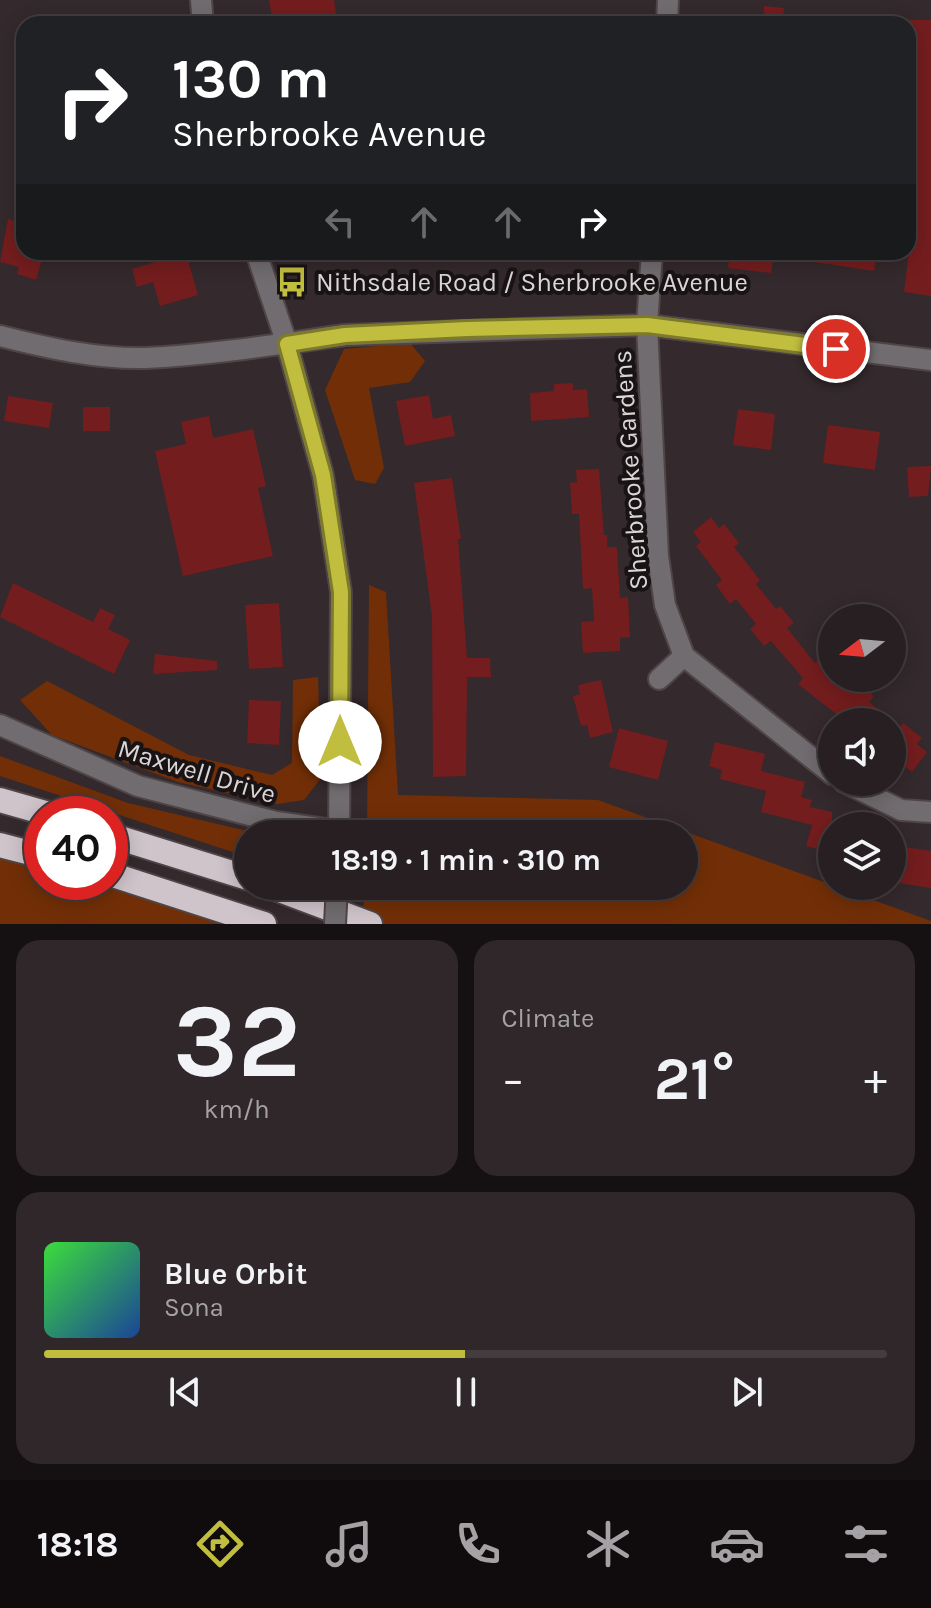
<!DOCTYPE html>
<html lang="en">
<head>
<meta charset="utf-8">
<style>
	:root { --surface:#271f21; --page:#2f272a; --text:#f1f3f6; --muted:#a4a2a5; --line:#433d3f; --accent:#c1bd3f }
	body { margin:0; font-family:Karla,sans-serif; background:var(--page); color:var(--text); height:100vh; display:flex; flex-direction:column; font-size:30px; white-space:nowrap }
	* { box-sizing:border-box; margin:0 }
	p { font-size:26px; color:var(--muted) }
	.icon { flex:none; width:44px; height:44px; fill:none; stroke:currentColor; stroke-width:2; stroke-linecap:round; stroke-linejoin:round }
	.map { position:relative; height:924px; overflow:hidden }
	.panel { display:flex; flex-direction:column; gap:16px; padding:16px; background:#151112; flex:1 }
	.panel>* { flex:none }
	.guide { position:absolute; left:16px; top:16px; width:900px; height:244px; border-radius:24px; box-shadow:0 4px 20px #0003,0 0 0 2px var(--line); background:#202124; color:#fff; overflow:hidden }
	.needle { width:52px; rotate:254deg }
	.buttons { position:absolute; left:818px; top:604px; display:grid; gap:16px }
	.buttons a { display:grid; place-items:center; width:88px; height:88px; border-radius:50%; background:var(--surface); box-shadow:0 4px 20px #0003,0 0 0 2px var(--line); font-size:40px }
	.speed { position:absolute; left:24px; top:796px; display:flex; gap:16px; font-size:40px; font-weight:700; text-align:center }
	.speed>* { display:grid; place-content:center; width:104px; height:104px; border-radius:50%; background:var(--surface); box-shadow:0 4px 20px #0003,0 0 0 2px var(--line); line-height:1 }
	.speed .limit { border:12px solid #d22; background:#fff; color:#111 }
	.pin { position:absolute; display:grid; place-items:center; width:68px; height:68px; color:#fff; margin:-34px; border:4px solid #fff; border-radius:50%; box-shadow:0 2px 8px #0007 }
	.me { position:absolute; width:88px; margin:-44px; rotate:0deg; stroke-linejoin:round; filter:drop-shadow(0 0 6px #0008) }
	.turn { display:flex; align-items:center; gap:28px; height:168px; padding:0 24px; font-size:36px }
	.turn .icon { width:104px; height:104px; stroke-width:2.5 }
	.turn b { display:block; font-size:56px; line-height:68px }
	.lanes { display:flex; align-items:center; height:76px; padding:0 24px; background:#0003; justify-content:center; gap:40px; direction:ltr }
	.lanes .off { opacity:.35 }
	.big { font-size:60px; font-weight:700; line-height:1.1 }
	.panel .card { flex:1; display:flex; flex-direction:column; justify-content:center; gap:12px; min-width:0; padding:0 28px; border-radius:24px; background:var(--page) }
	.panel .dial { align-items:center; gap:0 }
	.dial b { font-size:104px; line-height:1 }
	.song { display:flex; align-items:center; gap:24px }
	.cover { width:96px; height:96px; border-radius:12px; background:linear-gradient(135deg,hsl(120 70% 55%),hsl(220 70% 35%)) }
	.played { height:8px; border-radius:4px; background:linear-gradient(90deg,var(--accent) 50%,var(--line) 50%) }
	.keys { display:flex; justify-content:space-around; direction:ltr }
	.heat { display:flex; justify-content:space-between; align-items:center; font-size:44px; direction:ltr }
	.panel .tiles { flex:1; display:grid; gap:16px; grid-template-columns:1fr 1fr }
	.card:last-child { grid-column:span 2 }
	.trip { position:absolute; left:234px; top:820px; width:464px; height:80px; border-radius:40px; background:var(--surface); box-shadow:0 4px 20px #0003,0 0 0 2px var(--line); font-weight:700; line-height:80px; text-align:center }
	.dock { display:flex; height:128px; justify-content:space-around; align-items:center; background:#100c0d; color:var(--muted) }
	.dock .icon { width:56px; height:56px }
	.dock .active { color:var(--accent) }
	.dock b { font-size:36px; color:var(--text) }
	.map>svg:first-child { display:block }
	.green { fill:#722f07 }
	.building { fill:#741d1e }
	.lines { fill:none; stroke-linecap:round; stroke-linejoin:round }
	.minor-casing { stroke:#4f4547; stroke-width:24 }
	.highway-casing { stroke:#4f4547; stroke-width:28 }
	.minor { stroke:#716c6f; stroke-width:20 }
	.highway { stroke:#d0c4cb; stroke-width:24 }
	.minor-bridge-casing { stroke:#4f4547; stroke-width:24; stroke-linecap:butt }
	.minor-bridge { stroke:#716c6f; stroke-width:20 }
	.route-casing { stroke:#7d7b29; stroke-width:20 }
	.route { stroke:#c1bd3f; stroke-width:14 }
	.labels { text-anchor:middle; stroke-width:8; stroke-linejoin:round; paint-order:stroke }
	.poi-label { font-size:26px; fill:#dcd5d6; stroke:#181314; text-anchor:start }
	.street-label { font-size:26px; fill:#dcd5d6; stroke:#181314 }
</style>
</head>
<body>
<div class="map">
<svg width="931" height="924" viewBox="0 0 931 924">
	<rect width="100%" height="100%" fill="#34292c"/>
	<path class="green" d="M410 343 425 361 410 382 369 388 384 468 375 484 355 480 325 390 344 349Z
		M369 585 386 592 398 795 598 800 931 921V924H362L365 886H684V834H367Z
		M318 677 321 778 304 800 277 804 178 782 52 735 20 700 47 681 189 755 272 775 292 763 293 680Z
		M0 756 128 803 260 834H248V857L0 776Z
		M0 854 42 864V882H108L229 924H0Z"/>
	<path class="building" d="M269 0H334L337 21 273 24Z
		M764 6 784 8 783 24H763Z
		M908 20H931V296L904 292 918 178H908Z
		M8 219 24 224V252H44L36 280 17 274 19 267 0 262Z
		M730 252H774L771 273 728 268Z
		M815 252H877L874 271 814 262Z
		M186 253 198 295 160 306 153 282 137 287 132 269Z
		M573 383V390L587 389 589 417 531 421 530 393 554 391V384Z
		M429 395 433 419 451 415 455 436 405 446 396 401Z
		M8 396 53 403 49 428 4 421Z
		M83 407H110V431H83Z
		M738 409 775 414 771 450 733 445Z
		M209 416 213 438 253 429 266 486 258 488 273 556 183 576 155 451 186 444 181 422Z
		M828 425 880 432 875 470 823 463Z
		M931 466 928 496 909 497 907 467Z
		M599 469 604 535H607V547H617L620 598 628 597 630 637 620 638V651L583 653 581 622 594 621 592 588 583 589 579 514H572L570 483 577 482 576 470Z
		M452 478 461 539H458L467 658H490L491 677H467L466 776 433 777 432 616 414 483Z
		M711 517 719 528 724 524 739 543 734 547 760 580 756 584 776 609 780 606 794 623 787 628 815 663 823 653 832 661V678H850L874 696 869 702 900 727 903 723 922 738 917 744 927 752 912 772 902 764 892 776V722H847L817 699 798 684 803 678 771 641 764 646 750 629 756 624 736 599 730 604 716 585 722 580 696 546 701 542 693 532Z
		M13 583 93 622 100 608 115 615 108 629 130 640 114 674 0 617Z
		M279 603 283 667 249 669 245 605Z
		M155 654 217 661V670L153 674Z
		M601 680 613 732 590 738 587 725 581 726 573 696 580 694 578 685Z
		M249 700 281 701 279 745 247 743Z
		M619 728 668 741 658 780 609 767Z
		M715 742 765 754 761 771 805 782 801 797 812 800 810 807 832 812V853L806 846 812 825 761 812 766 791 720 779 722 770 709 766Z
		M892 845 931 851V888L892 882Z"/>
	<g class="lines">
		<g class="minor-casing">
			<path id="minor" d="M201 0 203 24
				M667 24 668 0
				M256 252 287 344 323 475 341 592 339 834
				M652 252 647 325 658 556 665 605 684 656 832 774
				M0 336C47 348 96 359 145 358 211 355 279 344 345 335L647 325 931 360
				M659 679 684 656
				M0 725 138 786 276 822 339 831
				M844 782 901 810 931 812"/>
		</g>
		<g class="highway-casing">
			<path id="highway" d="M0 800 49 814
				M110 835 248 878
				M0 845 42 856
				M110 874 264 924
				M269 886 370 924"/>
		</g>
		<use href="#minor" class="minor"/>
		<use href="#highway" class="highway"/>
		<g class="minor-bridge-casing">
			<path id="minor-bridge" d="M335 924 337 886"/>
		</g>
		<use href="#minor-bridge" class="minor-bridge"/>
	</g>
	<g class="lines">
		<g class="route-casing">
			<path id="route" d="M340 742 341 592 323 475 287 344 345 335 467 329 647 325 836 349"/>
		</g>
		<use href="#route" class="route"/>
	</g>
	<defs>
		<g id="bus-bare" transform="scale(2.4)"><path d="M-5-6H5V4H4V6H2V4H-2V6H-4V4H-5ZM-3.5-4V0h7V-4ZM-3.5 1.2v1.5H-2V1.2ZM2 1.2v1.5H3.5V1.2Z" fill="#c1bd3f" stroke="#181314" stroke-width="2.5" paint-order="stroke"/></g>
	</defs>
	<g fill-rule="evenodd">
		<use href="#bus-bare" x="292" y="282"/>
	</g>
	<g class="labels">
		<g class="poi-label">
			<text x="316" y="291">Nithsdale Road / Sherbrooke Avenue</text>
		</g>
		<g class="street-label">
			<text transform="translate(630 470) rotate(-94)" y="9">Sherbrooke Gardens</text>
			<text transform="translate(197 771) rotate(17)" y="9">Maxwell Drive</text>
		</g>
	</g>
</svg>
<div class="buttons">
<a><svg class="needle" viewBox="-14 -14 28 28"><path d="M0-13l5 13h-10z" fill="#e53935"/><path d="M0 13l5-13h-10z" fill="#a4a2a5"/></svg></a>
<a><svg class="icon" aria-label="sound" viewBox="0 0 24 24"><path d="M4 9h4l5-4v14l-5-4H4zM17 9q2 3 0 6"/></svg></a>
<a><svg class="icon" aria-label="layers" viewBox="0 0 24 24"><path d="M12 4l9 5-9 5-9-5zM3 14l9 5 9-5"/></svg></a>
</div>
<div class="speed"><div class="limit">40</div></div>
<div class="pin" style="left:836px;top:349px;background:#d93025"><svg class="icon" aria-label="arrive" viewBox="0 0 24 24"><path d="M6 21V4h12l-3 4 3 4H6"/></svg></div>
<svg class="me" style="left:340px;top:742px" viewBox="-20 -20 40 40"><circle r="19" fill="#fff"/><path d="M0-13L10 11 0 6-10 11z" fill="#c1bd3f"/></svg>
<div class="trip">18:19 · 1 min · 310 m</div>
<div class="guide">
<div class="turn"><svg class="icon" aria-label="right" viewBox="0 0 24 24"><path d="M7 20v-9h11M14 6l5 5-5 5"/></svg><div><b>130 m</b>Sherbrooke Avenue</div></div>
<div class="lanes"><svg class="icon off" aria-label="left" viewBox="0 0 24 24"><path d="M17 20v-9H6M10 6l-5 5 5 5"/></svg><svg class="icon off" aria-label="ahead" viewBox="0 0 24 24"><path d="M12 20V5M6 11l6-6 6 6"/></svg><svg class="icon off" aria-label="ahead" viewBox="0 0 24 24"><path d="M12 20V5M6 11l6-6 6 6"/></svg><svg class="icon" aria-label="right" viewBox="0 0 24 24"><path d="M7 20v-9h11M14 6l5 5-5 5"/></svg></div>
</div>
</div>
<section class="panel">
<div class="tiles">
<div class="card dial"><b>32</b><p>km/h</p></div>
<div class="card"><p>Climate</p>
<div class="heat"><a>−</a><b class="big">21°</b><a>+</a></div>
</div>
<div class="card">
<div class="song"><i class="cover"></i><div><b>Blue Orbit</b><p>Sona</p></div></div>
<div class="played"></div>
<div class="keys"><svg class="icon" aria-label="previous" viewBox="0 0 24 24"><path d="M18 5L8 12l10 7zM5 5v14"/></svg><svg class="icon" aria-label="pause" viewBox="0 0 24 24"><path d="M8 5v14M16 5v14"/></svg><svg class="icon" aria-label="next" viewBox="0 0 24 24"><path d="M6 5l10 7-10 7zM19 5v14"/></svg></div>
</div>
</div>
</section>
<nav class="dock">
<b>18:18</b>
<svg class="icon active" aria-label="directions" viewBox="0 0 24 24"><path d="M12 3l9 9-9 9-9-9zM9 14v-3h6M13 9l2 2-2 2"/></svg>
<svg class="icon" aria-label="music" viewBox="0 0 24 24"><path d="M9 18V5l10-2v13"/><circle cx="6" cy="18" r="3"/><circle cx="16" cy="16" r="3"/></svg>
<svg class="icon" aria-label="phone" viewBox="0 0 24 24"><path d="M5 4h4l2 5-3 2q2 4 5 5l2-3 5 2v4C11 20 4 13 5 4z"/></svg>
<svg class="icon" aria-label="climate" viewBox="0 0 24 24"><path d="M12 3v18M4 7l16 10M4 17L20 7"/></svg>
<svg class="icon" aria-label="car" viewBox="0 0 24 24"><path d="M5 17H2v-5l4-1 3-4h7l3 4 3 1v5h-3M9 17h6M6 11h13"/><circle cx="7" cy="17" r="2"/><circle cx="17" cy="17" r="2"/></svg>
<svg class="icon" aria-label="filters" viewBox="0 0 24 24"><path d="M4 7h16M4 17h16"/><circle cx="9" cy="7" r="2"/><circle cx="15" cy="17" r="2"/></svg>
</nav>
</body>
</html>
